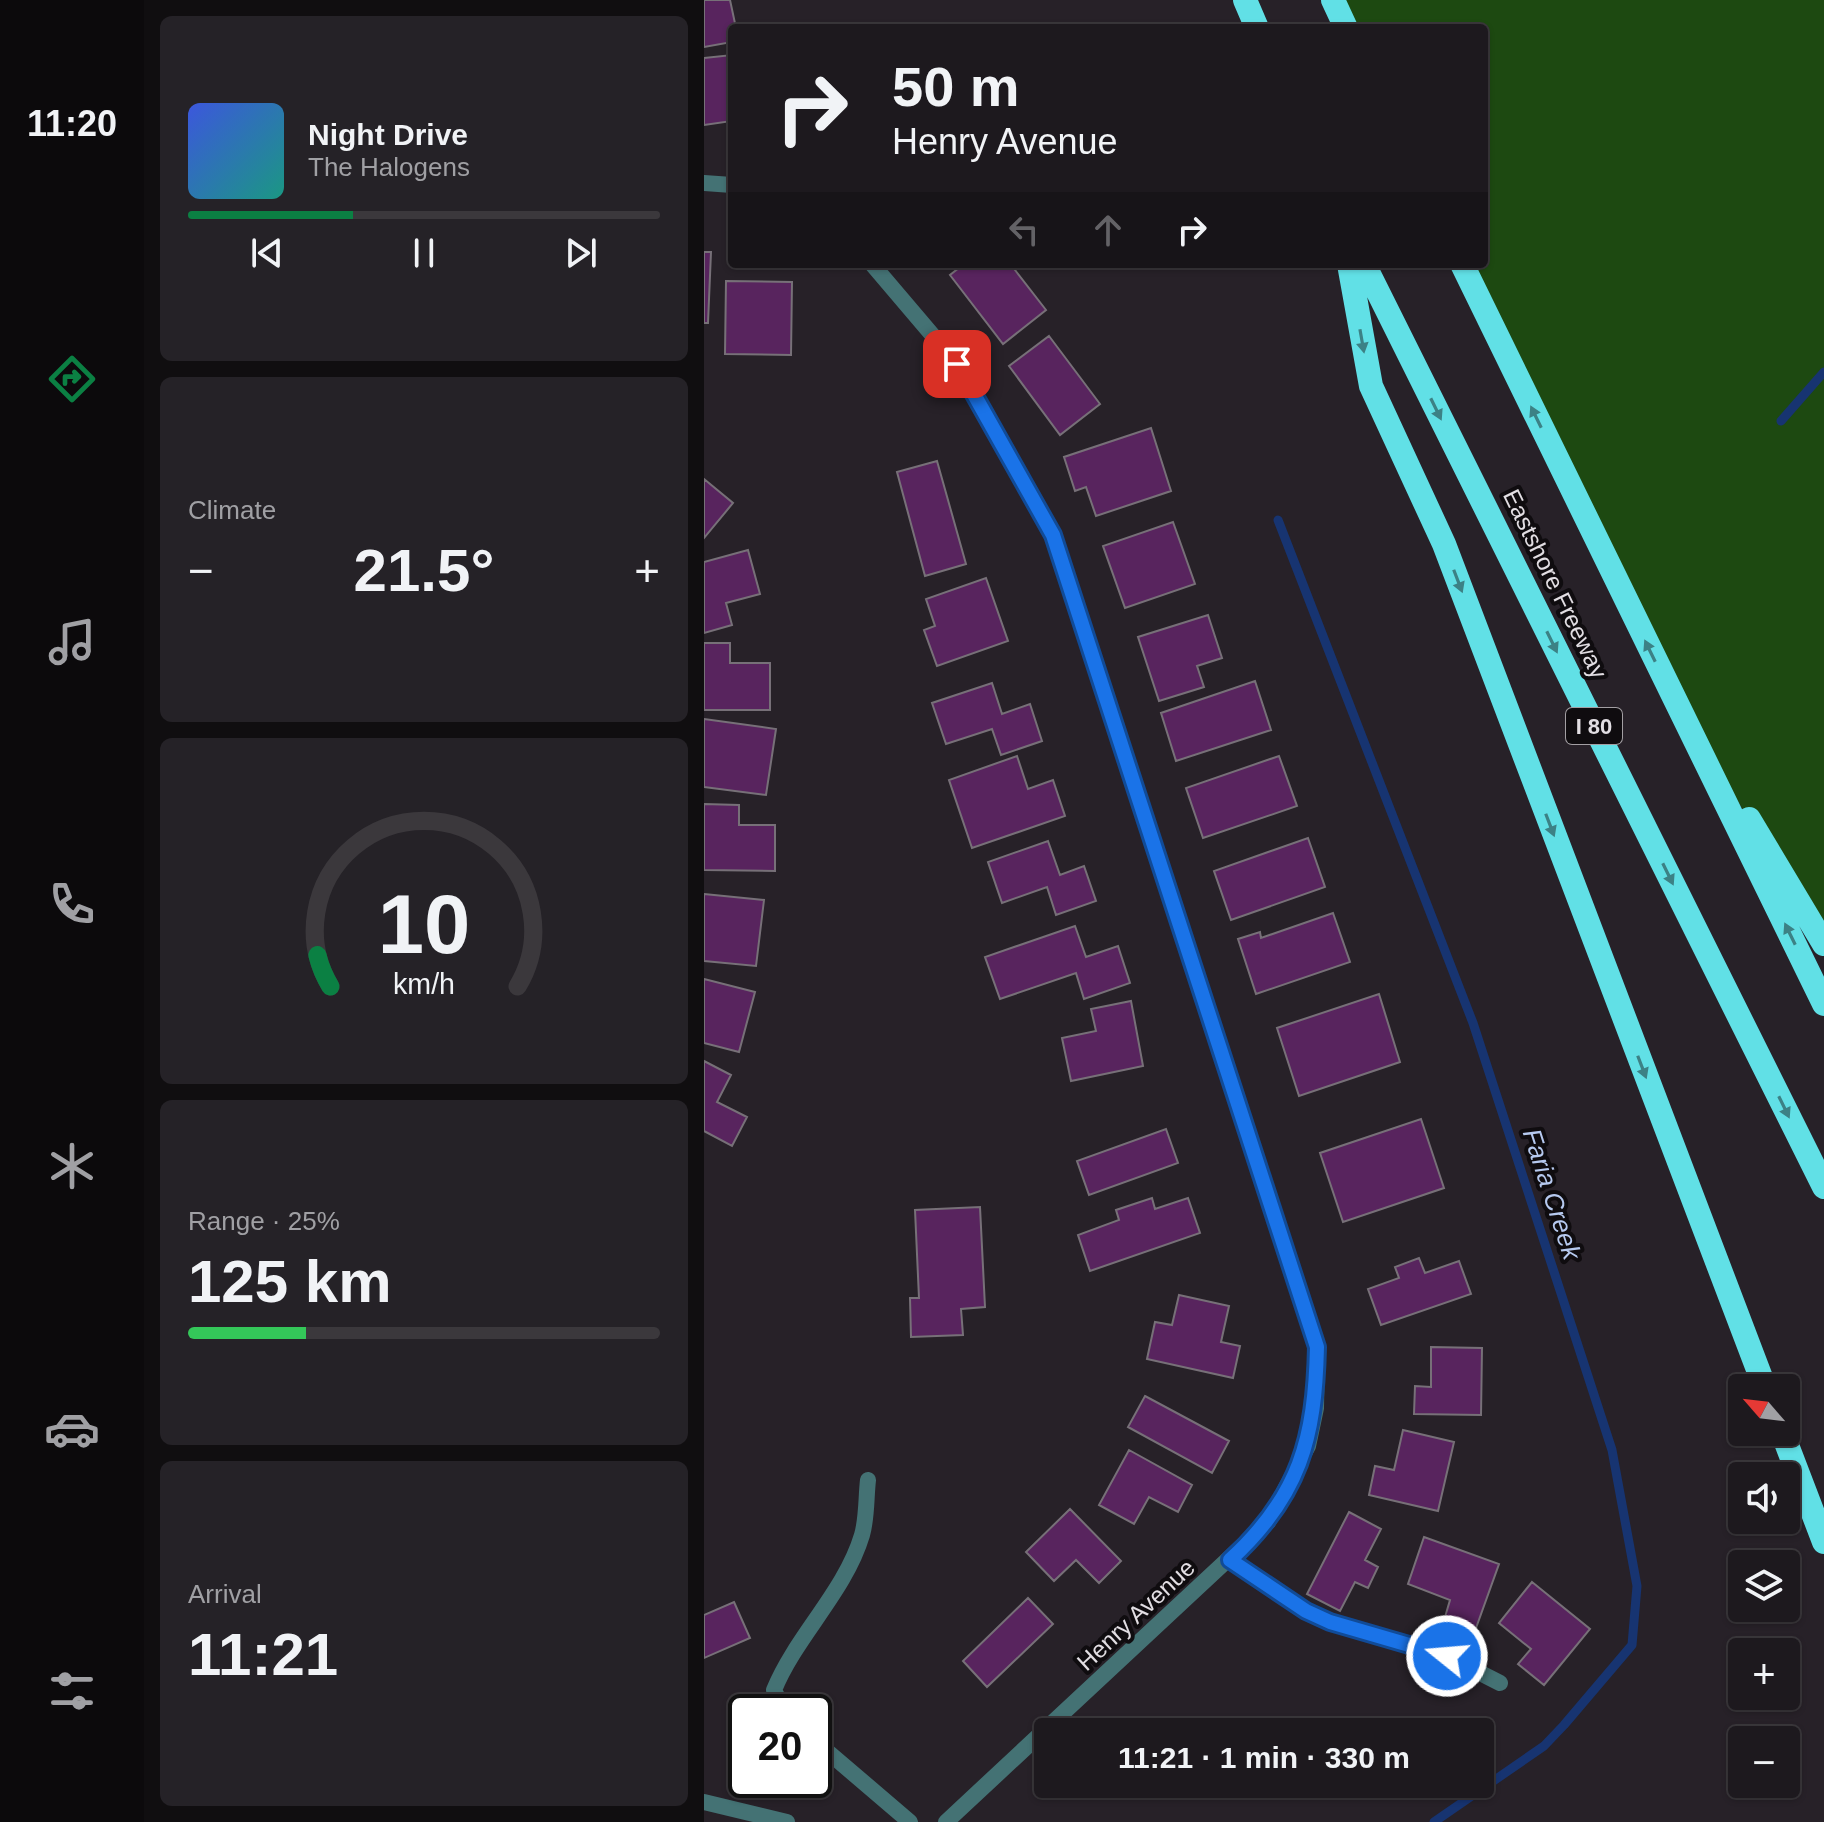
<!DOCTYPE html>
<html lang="en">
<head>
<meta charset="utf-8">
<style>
	:root { --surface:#1d191e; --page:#252227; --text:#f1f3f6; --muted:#a0a0a4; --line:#3b383c; --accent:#0b8043 }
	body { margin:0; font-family:Arial,sans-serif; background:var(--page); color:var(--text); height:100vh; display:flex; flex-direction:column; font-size:30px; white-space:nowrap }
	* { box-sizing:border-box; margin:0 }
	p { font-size:26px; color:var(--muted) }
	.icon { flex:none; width:44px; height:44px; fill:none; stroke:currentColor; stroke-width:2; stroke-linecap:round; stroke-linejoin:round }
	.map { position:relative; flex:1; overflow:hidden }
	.side { display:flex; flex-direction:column; gap:16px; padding:16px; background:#100e10; width:560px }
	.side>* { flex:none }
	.banner { position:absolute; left:24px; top:24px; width:760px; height:244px; border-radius:8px; box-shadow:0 2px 6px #0004,0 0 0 2px var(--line); background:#1d191e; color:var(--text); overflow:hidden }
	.needle { width:52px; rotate:298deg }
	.controls { position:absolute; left:1024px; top:1374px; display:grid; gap:16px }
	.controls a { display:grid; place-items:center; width:72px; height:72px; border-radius:8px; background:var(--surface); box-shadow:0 2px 6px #0004,0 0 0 2px var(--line); font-size:40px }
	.speed { position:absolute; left:24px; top:1694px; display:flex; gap:16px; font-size:40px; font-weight:700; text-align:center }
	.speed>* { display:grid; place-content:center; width:104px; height:104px; border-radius:50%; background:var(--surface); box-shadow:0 2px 6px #0004,0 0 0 2px var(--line); line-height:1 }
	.speed .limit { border:4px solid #111; border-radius:12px; background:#fff; color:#111 }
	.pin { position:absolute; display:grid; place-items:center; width:68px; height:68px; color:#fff; margin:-34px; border-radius:16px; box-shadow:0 4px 12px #0006 }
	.me { position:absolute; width:88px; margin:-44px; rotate:287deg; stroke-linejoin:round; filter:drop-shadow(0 0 6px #0008) }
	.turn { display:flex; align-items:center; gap:28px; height:168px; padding:0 32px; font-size:36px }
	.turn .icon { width:104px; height:104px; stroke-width:2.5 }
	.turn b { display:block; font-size:56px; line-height:68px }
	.lanes { display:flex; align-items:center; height:76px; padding:0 32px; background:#0003; justify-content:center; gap:40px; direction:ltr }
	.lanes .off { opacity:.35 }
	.big { font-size:60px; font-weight:600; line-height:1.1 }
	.side .tile { flex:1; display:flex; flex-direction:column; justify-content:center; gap:12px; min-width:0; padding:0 28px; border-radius:12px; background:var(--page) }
	.side .dial { align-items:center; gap:0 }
	.dial svg { height:208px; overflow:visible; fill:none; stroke:var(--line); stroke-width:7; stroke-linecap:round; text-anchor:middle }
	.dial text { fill:var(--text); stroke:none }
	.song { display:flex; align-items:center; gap:24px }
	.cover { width:96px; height:96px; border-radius:12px; background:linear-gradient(135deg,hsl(230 70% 55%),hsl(170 70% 35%)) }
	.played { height:8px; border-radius:4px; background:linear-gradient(90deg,var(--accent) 35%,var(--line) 35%) }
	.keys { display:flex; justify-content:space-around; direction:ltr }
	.heat { display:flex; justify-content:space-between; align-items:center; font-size:44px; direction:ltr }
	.charge { height:12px; border-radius:6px; background:linear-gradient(90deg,#34c759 25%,var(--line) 0) }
	.trip { position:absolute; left:330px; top:1718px; width:460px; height:80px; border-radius:8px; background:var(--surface); box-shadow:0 2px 6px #0004,0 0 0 2px var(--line); font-weight:600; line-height:80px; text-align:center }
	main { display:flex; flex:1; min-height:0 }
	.menu { display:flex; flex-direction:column; width:144px; justify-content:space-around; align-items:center; background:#0c0a0c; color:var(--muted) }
	.menu .icon { width:56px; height:56px }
	.menu .current { color:var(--accent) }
	.menu b { font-size:36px; color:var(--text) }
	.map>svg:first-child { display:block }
	.green { fill:#1d4911 }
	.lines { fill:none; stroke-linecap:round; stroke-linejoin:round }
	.stream { stroke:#173471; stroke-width:9 }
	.building { fill:#58245e; stroke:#777078; stroke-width:2 }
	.lane { stroke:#447274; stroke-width:16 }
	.street { stroke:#447274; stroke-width:16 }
	.highway { stroke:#61e0e6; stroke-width:24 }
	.oneway { fill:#3c8185 }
	.route-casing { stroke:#114b97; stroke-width:20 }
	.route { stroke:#1a73e8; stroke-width:14 }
	.labels { text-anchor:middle; stroke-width:8; stroke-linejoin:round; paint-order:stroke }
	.shield { fill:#0f0c0f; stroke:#a39fa3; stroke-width:2 }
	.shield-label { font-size:22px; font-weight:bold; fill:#e2dee3 }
	.street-label { font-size:24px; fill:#e2dee3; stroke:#0f0c0f }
	.water-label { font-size:26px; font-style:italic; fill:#b6c9ef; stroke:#0f0c0f }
</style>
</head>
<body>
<main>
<nav class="menu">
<b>11:20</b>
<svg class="icon current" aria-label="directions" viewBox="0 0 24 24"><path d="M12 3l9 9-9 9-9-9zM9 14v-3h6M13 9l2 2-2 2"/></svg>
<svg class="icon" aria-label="music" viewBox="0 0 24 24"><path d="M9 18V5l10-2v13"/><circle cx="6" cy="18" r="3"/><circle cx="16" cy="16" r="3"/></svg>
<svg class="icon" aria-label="phone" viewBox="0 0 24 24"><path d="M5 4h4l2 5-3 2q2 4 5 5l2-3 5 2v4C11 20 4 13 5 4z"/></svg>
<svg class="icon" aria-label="climate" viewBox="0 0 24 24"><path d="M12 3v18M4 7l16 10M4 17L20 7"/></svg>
<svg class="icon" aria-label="car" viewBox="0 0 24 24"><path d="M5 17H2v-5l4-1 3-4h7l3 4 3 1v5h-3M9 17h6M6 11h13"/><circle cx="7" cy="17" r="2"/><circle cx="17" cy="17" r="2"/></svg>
<svg class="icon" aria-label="filters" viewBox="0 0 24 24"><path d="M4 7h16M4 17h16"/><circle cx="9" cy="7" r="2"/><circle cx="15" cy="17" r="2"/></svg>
</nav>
<section class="side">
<div class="tile">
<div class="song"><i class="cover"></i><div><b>Night Drive</b><p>The Halogens</p></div></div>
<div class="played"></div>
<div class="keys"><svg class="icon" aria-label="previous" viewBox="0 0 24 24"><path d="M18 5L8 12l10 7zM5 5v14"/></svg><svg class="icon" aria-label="pause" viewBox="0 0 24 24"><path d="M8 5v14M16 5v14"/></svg><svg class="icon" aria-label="next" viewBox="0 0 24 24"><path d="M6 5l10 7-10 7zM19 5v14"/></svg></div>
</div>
<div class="tile"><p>Climate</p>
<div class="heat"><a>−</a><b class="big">21.5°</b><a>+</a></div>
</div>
<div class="tile dial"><svg viewBox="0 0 100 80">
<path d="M14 69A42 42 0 1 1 86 69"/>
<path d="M14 69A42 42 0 0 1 9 57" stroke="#0b8043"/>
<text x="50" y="56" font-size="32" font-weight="700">10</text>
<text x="50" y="72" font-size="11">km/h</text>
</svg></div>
<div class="tile"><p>Range · 25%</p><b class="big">125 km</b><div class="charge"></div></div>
<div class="tile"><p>Arrival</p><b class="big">11:21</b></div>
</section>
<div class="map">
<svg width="1120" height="1822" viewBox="0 0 1120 1822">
	<rect width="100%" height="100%" fill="#272128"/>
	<path class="green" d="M629 0H1120V944L962 682 758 264H780V28H642Z"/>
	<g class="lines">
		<path class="stream" d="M1077 421 1120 372
			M574 520 769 1023 908 1450 933 1586 928 1645 860 1725 840 1746 730 1822"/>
	</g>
	<path class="building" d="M0 0H26L32 28H28V42L0 47Z
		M28 55V121L0 125V58Z
		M0 252H7L4 323H0Z
		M260 264H319L311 270 342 310 299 344 246 275Z
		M22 281 88 282 87 355 21 354Z
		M345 336 396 404 356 435 305 366Z
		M447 428 467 491 392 516 382 487 371 491 360 457Z
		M233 461 262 564 221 576 193 472Z
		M0 479 29 503 0 538Z
		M469 522 491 584 421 608 399 546Z
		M44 550 56 594 22 603 28 625 0 633V562Z
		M282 578 304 641 233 666 220 630 231 626 222 599Z
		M504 615 518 658 493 666 500 687 455 701 434 637Z
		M0 643H26V663H66V710H0Z
		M551 681 567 730 472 761 457 713Z
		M288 683 298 714 326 704 338 741 297 755 288 729 242 744 228 703Z
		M0 719 72 729 62 795 0 787Z
		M313 756 324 789 349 780 361 816 268 848 245 780Z
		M575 756 593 806 499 838 482 788Z
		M0 804 35 805V825H71V871L0 870Z
		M604 838 621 887 527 920 510 871Z
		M344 841 356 875 380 866 392 901 352 915 343 887 298 903 284 862Z
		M0 894 60 900 52 966 0 961Z
		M629 913 646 962 552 994 534 939 556 932 557 938Z
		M371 926 382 957 414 946 426 983 380 999 372 973 296 999 281 957Z
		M0 979 51 992 35 1052 0 1043Z
		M675 994 696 1062 595 1096 573 1028Z
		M427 1001 439 1066 367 1081 358 1038 392 1031 387 1009Z
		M0 1061 27 1075 13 1102 43 1117 28 1146 0 1131Z
		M717 1119 740 1188 639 1222 616 1153Z
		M462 1129 474 1163 385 1195 373 1161Z
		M448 1198 451 1209 484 1198 496 1233 386 1271 374 1235 415 1220 412 1210Z
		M276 1207 281 1307 257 1309 259 1335 207 1337 206 1298H215L211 1210Z
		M715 1258 721 1273 755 1261 767 1294 677 1325 664 1289 695 1278 691 1267Z
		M475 1295 525 1306 517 1342 536 1346 529 1378 443 1359 451 1322 468 1325Z
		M727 1347 778 1348 777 1415 710 1414 711 1386 727 1387Z
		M441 1396 525 1441 508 1473 424 1427Z
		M699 1430 750 1442 734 1511 665 1495 671 1466 690 1470Z
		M425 1450 488 1485 474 1512 445 1497 430 1524 395 1505Z
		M366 1509 417 1561 395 1583 372 1560 350 1581 322 1552Z
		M645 1512 677 1529 661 1560 674 1567 664 1588 651 1582 636 1611 603 1594Z
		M720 1537 795 1564 772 1628 741 1617 746 1600 704 1584Z
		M828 1582 886 1629 840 1685 814 1664 827 1649 795 1623Z
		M324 1598 349 1624 283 1687 259 1661Z
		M30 1602 46 1638 0 1658V1615Z"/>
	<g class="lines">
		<path class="lane" d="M526 1560 602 1611 626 1622 743 1656 796 1683
			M0 1802 83 1822"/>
		<path class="street" d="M0 183 28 185
			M168 264 253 364 349 535 613 1347 612 1408 604 1446 564 1522 242 1822
			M81 1712 70 1690C92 1636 141 1592 158 1535 163 1518 162 1497 164 1480
			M110 1740 206 1822"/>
		<path class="highway" d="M541 0 553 28
			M629 0 642 28
			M645 264 667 386 740 544 1061 1388
			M660 264 1120 1187
			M758 264 1120 1004
			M1045 819 1120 944
			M1078 1432 1120 1542"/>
	</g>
	<defs><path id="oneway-solid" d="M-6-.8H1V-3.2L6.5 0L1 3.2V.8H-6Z" transform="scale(2)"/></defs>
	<g class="oneway">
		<use href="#oneway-solid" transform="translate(658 341) rotate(80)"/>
		<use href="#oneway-solid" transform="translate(732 409) rotate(64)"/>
		<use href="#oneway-solid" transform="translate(832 417) rotate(-116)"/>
		<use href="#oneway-solid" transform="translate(754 581) rotate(69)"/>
		<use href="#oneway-solid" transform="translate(848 642) rotate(64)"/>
		<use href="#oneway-solid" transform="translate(946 651) rotate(-116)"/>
		<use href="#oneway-solid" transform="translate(846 825) rotate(69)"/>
		<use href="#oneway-solid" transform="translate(964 874) rotate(64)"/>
		<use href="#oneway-solid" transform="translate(1086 934) rotate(-116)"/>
		<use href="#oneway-solid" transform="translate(938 1067) rotate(69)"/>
		<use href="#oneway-solid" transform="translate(1080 1107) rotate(64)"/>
	</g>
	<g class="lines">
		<g class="route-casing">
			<path id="route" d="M253 364 349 535 613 1347C611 1438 596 1496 526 1560L602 1611 626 1622 743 1656"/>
		</g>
		<use href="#route" class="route"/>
	</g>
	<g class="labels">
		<rect class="shield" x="862" y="708" width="56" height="36" rx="6"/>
		<g class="shield-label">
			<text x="890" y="734">I 80</text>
		</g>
		<g class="street-label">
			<text transform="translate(851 584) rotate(64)" y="8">Eastshore Freeway</text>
			<text transform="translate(432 1615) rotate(-43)" y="8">Henry Avenue</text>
		</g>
		<g class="water-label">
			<text transform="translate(848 1194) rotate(72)" y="9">Faria Creek</text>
		</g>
	</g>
</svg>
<div class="controls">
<a><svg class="needle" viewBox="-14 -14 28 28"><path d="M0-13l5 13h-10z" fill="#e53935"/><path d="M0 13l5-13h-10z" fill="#a0a0a4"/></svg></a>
<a><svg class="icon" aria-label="sound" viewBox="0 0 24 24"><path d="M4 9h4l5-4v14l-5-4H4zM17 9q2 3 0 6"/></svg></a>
<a><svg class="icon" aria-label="layers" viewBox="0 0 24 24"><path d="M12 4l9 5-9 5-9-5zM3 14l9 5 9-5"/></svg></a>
<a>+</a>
<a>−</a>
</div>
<div class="speed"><div class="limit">20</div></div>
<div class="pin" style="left:253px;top:364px;background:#d93025"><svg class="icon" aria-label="arrive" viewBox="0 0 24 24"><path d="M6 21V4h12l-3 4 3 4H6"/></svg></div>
<svg class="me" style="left:743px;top:1656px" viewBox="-20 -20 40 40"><circle r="17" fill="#1a73e8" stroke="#fff" stroke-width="3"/><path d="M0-11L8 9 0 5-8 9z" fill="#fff"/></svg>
<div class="trip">11:21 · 1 min · 330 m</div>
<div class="banner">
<div class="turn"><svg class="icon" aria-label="right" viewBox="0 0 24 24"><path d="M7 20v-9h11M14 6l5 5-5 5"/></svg><div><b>50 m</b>Henry Avenue</div></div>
<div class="lanes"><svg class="icon off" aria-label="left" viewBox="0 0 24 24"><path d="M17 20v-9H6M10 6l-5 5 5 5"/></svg><svg class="icon off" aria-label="ahead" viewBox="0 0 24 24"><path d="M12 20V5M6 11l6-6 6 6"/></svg><svg class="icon" aria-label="right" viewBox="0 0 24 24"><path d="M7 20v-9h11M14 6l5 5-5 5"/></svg></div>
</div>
</div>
</main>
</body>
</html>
